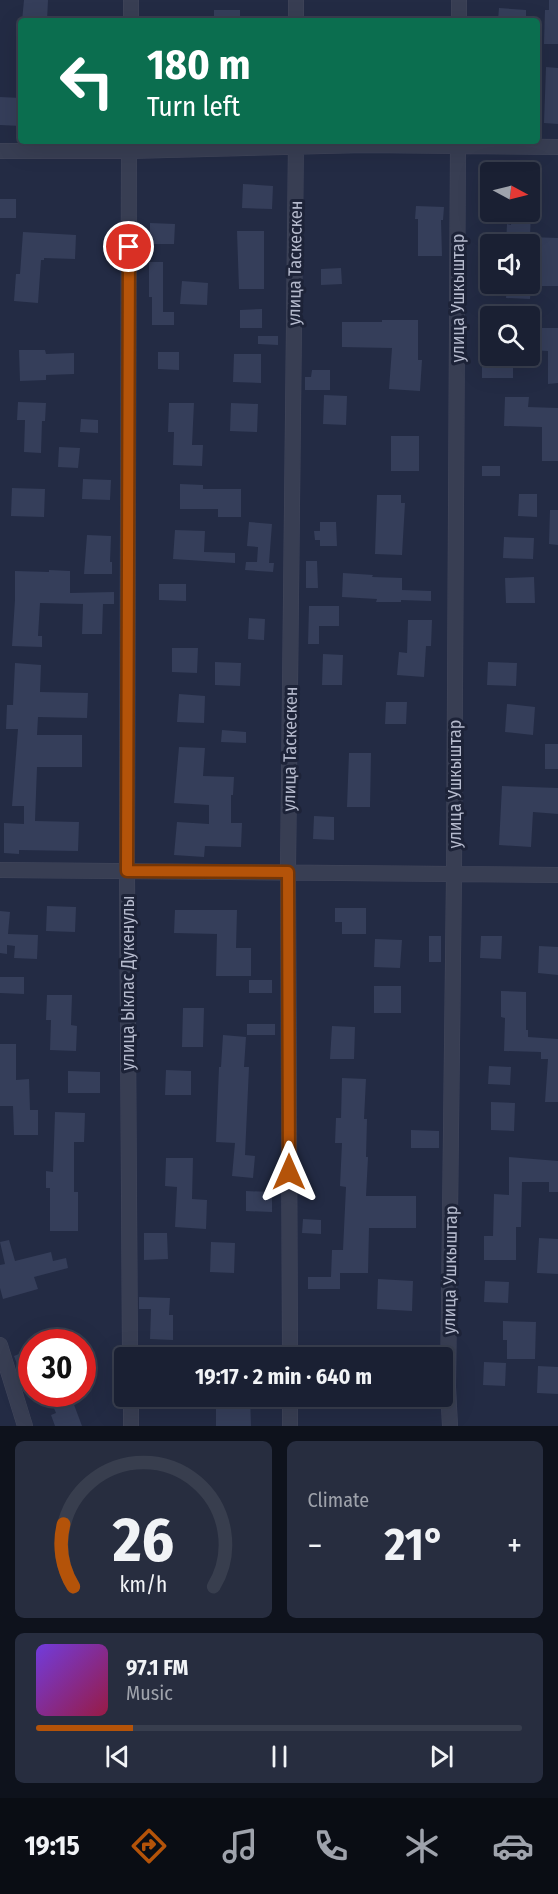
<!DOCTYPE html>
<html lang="en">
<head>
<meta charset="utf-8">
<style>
	:root { --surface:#1a2033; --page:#272d3f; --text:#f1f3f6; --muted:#9fa3ac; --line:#383e4e; --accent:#b45309 }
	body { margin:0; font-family:"Fira Sans Condensed",sans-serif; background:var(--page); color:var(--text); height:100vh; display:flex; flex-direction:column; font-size:22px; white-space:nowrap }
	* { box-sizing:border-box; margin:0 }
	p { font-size:20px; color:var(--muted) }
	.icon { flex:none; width:33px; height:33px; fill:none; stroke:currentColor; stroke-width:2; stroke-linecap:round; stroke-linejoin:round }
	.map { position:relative; height:1426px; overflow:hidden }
	.drawer { display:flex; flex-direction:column; gap:15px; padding:15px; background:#0e121c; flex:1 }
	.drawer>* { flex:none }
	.banner { position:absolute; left:18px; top:18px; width:522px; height:126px; border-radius:6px; box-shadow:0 6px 24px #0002,0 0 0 2px var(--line); background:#0b6e4f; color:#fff; overflow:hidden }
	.needle { width:39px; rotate:97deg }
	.controls { position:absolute; left:480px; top:162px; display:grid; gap:12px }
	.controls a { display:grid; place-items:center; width:60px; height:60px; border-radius:6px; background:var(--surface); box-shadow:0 6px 24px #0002,0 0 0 2px var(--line); font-size:30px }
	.speed { position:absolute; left:18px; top:1329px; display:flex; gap:12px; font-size:30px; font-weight:700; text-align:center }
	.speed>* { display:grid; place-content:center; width:78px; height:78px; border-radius:50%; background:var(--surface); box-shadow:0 6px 24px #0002,0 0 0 2px var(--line); line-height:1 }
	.speed .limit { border:9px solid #d22; background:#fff; color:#111 }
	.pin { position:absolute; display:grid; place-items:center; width:51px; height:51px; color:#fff; margin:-26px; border:3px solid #fff; border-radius:50%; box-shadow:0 2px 6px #0007 }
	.me { position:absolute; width:66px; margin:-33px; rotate:0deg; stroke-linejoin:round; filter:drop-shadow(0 0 4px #0008) }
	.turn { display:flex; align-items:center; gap:21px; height:126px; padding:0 30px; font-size:27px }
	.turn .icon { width:78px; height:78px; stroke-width:2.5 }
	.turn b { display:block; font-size:42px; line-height:51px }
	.big { font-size:45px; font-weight:700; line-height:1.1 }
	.drawer .widget { flex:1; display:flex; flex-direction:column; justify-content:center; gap:9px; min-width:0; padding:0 21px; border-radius:9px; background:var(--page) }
	.drawer .dial { align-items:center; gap:0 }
	.dial svg { height:156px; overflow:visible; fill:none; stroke:var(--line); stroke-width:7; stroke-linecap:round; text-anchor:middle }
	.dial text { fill:var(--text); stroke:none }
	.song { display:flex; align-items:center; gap:18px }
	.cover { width:72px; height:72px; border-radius:9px; background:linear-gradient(135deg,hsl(260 70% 55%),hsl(340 70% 35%)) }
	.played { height:6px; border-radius:3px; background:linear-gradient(90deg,var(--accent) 20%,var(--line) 20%) }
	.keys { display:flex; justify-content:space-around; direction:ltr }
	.heat { display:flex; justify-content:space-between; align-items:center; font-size:33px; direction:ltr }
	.drawer .tiles { flex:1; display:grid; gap:15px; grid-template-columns:1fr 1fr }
	.widget:last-child { grid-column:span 2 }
	.trip { position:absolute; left:114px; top:1347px; width:339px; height:60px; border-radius:6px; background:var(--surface); box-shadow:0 6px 24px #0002,0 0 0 2px var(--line); font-weight:700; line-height:60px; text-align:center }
	.menu { display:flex; height:96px; justify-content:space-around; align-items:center; background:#0a0d14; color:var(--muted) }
	.menu .icon { width:42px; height:42px }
	.menu .active { color:var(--accent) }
	.menu b { font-size:27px; color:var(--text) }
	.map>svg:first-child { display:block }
	.building { fill:#353e5a }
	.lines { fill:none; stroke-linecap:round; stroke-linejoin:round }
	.minor-casing { stroke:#42475c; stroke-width:16 }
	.minor { stroke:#383e53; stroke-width:15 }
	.route-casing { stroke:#753606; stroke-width:15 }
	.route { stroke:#b45309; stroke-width:10 }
	.labels { text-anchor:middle; stroke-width:6; stroke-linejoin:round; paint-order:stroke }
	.street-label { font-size:18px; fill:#b5bacd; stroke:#1d2338 }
</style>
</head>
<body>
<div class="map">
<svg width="558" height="1426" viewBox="0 0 558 1426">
	<rect width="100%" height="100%" fill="#232b44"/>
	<path class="building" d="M24 0H48L47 21H22Z
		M549 0H558V44H544L545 10H549Z
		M499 8 526 10V21L498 20Z
		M214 10H240V21H214Z
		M546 67 558 68V124L544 123Z
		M0 97 21 98V126L0 125Z
		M243 184 273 186 272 209 242 208Z
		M0 199H16V218H0Z
		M416 206 444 207 443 220H441L442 256H418V219H415Z
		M512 212H531L530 237 558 238V286H531L530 299 506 298 507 284H530V269H540L541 251H530V244H506L507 224 511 225Z
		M150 223 175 224 174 244H150Z
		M237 231H264V289H239Z
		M23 232 76 235 75 259 44 258V260H41L38 303 14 301 16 274H20Z
		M149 262H163V312H174V325H152V297H149Z
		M341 268 342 284 321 285V269Z
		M182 281 208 283 207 305 180 304Z
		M262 309V328H240V310Z
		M382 320H418V360H422L420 391 389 389 392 348 342 347V322H382Z
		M530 321 539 322V328H558V383L548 384V351L530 350Z
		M258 336H278V345L258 344Z
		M19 350H45L46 354 74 353V374L46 375V380L20 381Z
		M158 352H179V370L158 369Z
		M482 352H490V356H513V378H482Z
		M234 354H261V383L233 382Z
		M312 370H330V390H305V377H311Z
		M324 395 347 396 346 425 323 424Z
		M505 397H529L528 407 558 408V461H542V427L504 426Z
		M18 402 46 403 45 421H42L41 453 24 452 25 420H17Z
		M169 403H194L192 445H203L202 466 173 465 174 432H168Z
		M231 403 258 404 257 432 230 431Z
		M81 419 98 420V433L80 432Z
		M391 436H419V471H391Z
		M59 447 80 448 78 468 58 467Z
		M482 466H500V476H482Z
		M83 479 111 480 110 500 82 499Z
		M180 484 203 485V489H241V517H218V509H180Z
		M12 488 45 489 44 517 11 516Z
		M519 494H537V517L518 516Z
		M377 495H401V503H405L402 555 375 554Z
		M550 510H558V545L549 544Z
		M249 522 272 524 269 563H274L273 572 245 570 246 562H257L258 547 247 546Z
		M320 522H336L337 546H320V540H315L314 531H320Z
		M175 530 205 531 204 552 235 553V563L173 559Z
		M87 535 111 536 110 562H112V574H84Z
		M504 537 534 538 533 559 503 558Z
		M306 561H317L318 588H306Z
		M49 570 70 571V593L114 592V604H103L102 634H82L83 604 40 603 38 636H42V647L12 646 15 600V571L49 572Z
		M343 573 373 575 372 577 402 578V590L431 591V601L401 600V602H376L377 599 342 597Z
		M534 577 535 603H506L505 578Z
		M159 584H186V601L159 600Z
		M309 606H339V626H319V644H308Z
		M249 618 265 619 264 640 248 639Z
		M408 620H432L431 646H426L424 677 397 675 399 652 407 653Z
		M172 648H198L197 673 172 672Z
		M323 654 343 655 342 685H322Z
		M215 662 241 663 240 686 215 685Z
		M488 662 517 663 516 686 487 685Z
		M15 663 41 665 40 692 88 693 87 718 38 717 37 735H82V767H37L35 821 79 822 78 851 19 850V854L4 853V823L24 824V806H12L18 729H6L7 705H13Z
		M179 694 205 696 204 723 177 722Z
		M386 702H407L406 724H385Z
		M507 704 535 707 533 735 505 732Z
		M222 730 246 732V743L221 742Z
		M545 744H558V769H545Z
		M179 747 205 748 203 776 234 777 233 795H231V823H242L241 847 205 846 204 857 174 855 177 822 209 824V805L174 803Z
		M349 753H371L370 807H347Z
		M502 786 558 788V814L533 812 531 847 499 845Z
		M314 816 334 817V840L313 839Z
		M47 906 76 907 75 932 46 931Z
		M335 908H366V934H342V922H335Z
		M175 910H237L236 948H251V976H216L217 934 174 933Z
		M0 911 10 912 8 934 38 935 37 959 14 958 15 946 7 945V954L0 953Z
		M429 936H441V962H429Z
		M481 936H502L501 959 480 958Z
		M375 939 402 940 400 968 374 967Z
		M539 946 558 947V975L538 973Z
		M0 977H24V994L0 993Z
		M249 980H272V993H249Z
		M374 986H401V1013H374Z
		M501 991 526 992V1030H528V1037L558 1039V1102H545L548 1059H541V1052L504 1051 505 1018 501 1017Z
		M47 995H72L71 1025 77 1026 76 1051 50 1050 51 1020H46Z
		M183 1008H204L203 1047H182Z
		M247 1024H275V1035H247Z
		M332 1026 355 1027 354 1059H330Z
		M223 1035 246 1037 244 1067H249L245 1155 255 1156 253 1178 232 1176 235 1143 216 1142 219 1067H221Z
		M0 1044H16V1080L29 1079 30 1110H38V1135H14L13 1106H0Z
		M489 1066 511 1067 510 1085 488 1084Z
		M166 1070 191 1071V1095H165Z
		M68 1071 100 1072V1093H68Z
		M342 1078 366 1079 364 1119H367L366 1157H368L366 1196H416V1228H369L368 1273H340V1289H308V1277H331L332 1250H343L346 1187 340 1186 342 1143H335L336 1118H341Z
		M491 1102 515 1103 514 1131 491 1130Z
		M55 1112 85 1113 84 1142H74V1192H78V1231H50V1188H46V1171L53 1172Z
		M411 1130 439 1131V1148H411Z
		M509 1157 558 1161V1192H549V1182H522L521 1227H516V1260H484V1236H493L494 1194 509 1195Z
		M166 1158H193L192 1199 207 1200 206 1229 175 1227 177 1187 165 1186Z
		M246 1191 272 1192V1212L246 1211Z
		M303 1219 321 1220V1234L302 1233Z
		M144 1233H167L168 1259 144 1260Z
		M539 1238 558 1239V1274L537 1273Z
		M9 1240 15 1261 51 1252 53 1261 66 1258 68 1268 34 1277 38 1289 3 1299 0 1288V1265L5 1264 0 1242Z
		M211 1242 235 1243 234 1273 210 1272Z
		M378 1279 413 1281 412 1311 377 1309Z
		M485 1281 509 1282 508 1303 484 1302Z
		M139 1297 170 1298 169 1315H173V1340L150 1339 151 1309H139Z
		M503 1321 536 1322 535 1359H507V1340H503Z
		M24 1352 32 1374 22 1377 14 1356Z
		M484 1362 506 1363 505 1386 483 1385Z
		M538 1366 558 1367V1394L537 1393Z
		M48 1394H70L82 1426H55L51 1415 56 1413Z
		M220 1396H250L251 1426H216V1408H219Z"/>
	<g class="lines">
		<g class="minor-casing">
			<path id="minor" d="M296 0V21
				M131 21V0
				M459 21V0
				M129 141 127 871 130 1358
				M0 151H129L364 145 558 147
				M0 870 558 875
				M0 1345 25 1426
				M290 1358 288 871 296 141
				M131 1396V1426
				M290 1396V1426
				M450 1426 448 1387 454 874 458 141"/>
		</g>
		<use href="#minor" class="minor"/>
	</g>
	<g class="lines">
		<g class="route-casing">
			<path id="route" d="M129 247 127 871 288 872 289 1172"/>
		</g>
		<use href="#route" class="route"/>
	</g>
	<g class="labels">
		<g class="street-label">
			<text transform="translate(295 263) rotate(-89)" y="6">улица Таскескен</text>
			<text transform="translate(458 298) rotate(-90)" y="6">улица Ушкыштар</text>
			<text transform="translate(290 749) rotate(-89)" y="6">улица Таскескен</text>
			<text transform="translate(455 784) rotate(-90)" y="6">улица Ушкыштар</text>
			<text transform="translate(128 983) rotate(-90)" y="6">улица Ыклас Дукенулы</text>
			<text transform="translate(450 1270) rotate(-89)" y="6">улица Ушкыштар</text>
		</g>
	</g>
</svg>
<div class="controls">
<a><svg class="needle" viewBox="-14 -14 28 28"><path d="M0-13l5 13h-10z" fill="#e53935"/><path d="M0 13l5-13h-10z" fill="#9fa3ac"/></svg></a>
<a><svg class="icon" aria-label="sound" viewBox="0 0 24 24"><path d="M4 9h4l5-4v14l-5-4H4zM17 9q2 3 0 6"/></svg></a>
<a><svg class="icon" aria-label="search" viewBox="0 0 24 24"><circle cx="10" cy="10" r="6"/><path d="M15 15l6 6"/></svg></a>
</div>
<div class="speed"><div class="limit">30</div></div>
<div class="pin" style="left:129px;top:247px;background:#d93025"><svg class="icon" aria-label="arrive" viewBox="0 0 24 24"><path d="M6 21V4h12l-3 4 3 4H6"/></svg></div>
<svg class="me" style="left:289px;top:1172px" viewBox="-20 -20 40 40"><path d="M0-17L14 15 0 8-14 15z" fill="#b45309" stroke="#fff" stroke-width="4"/></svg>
<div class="trip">19:17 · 2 min · 640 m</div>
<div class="banner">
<div class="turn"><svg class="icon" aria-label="left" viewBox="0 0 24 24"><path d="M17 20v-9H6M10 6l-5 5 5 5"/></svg><div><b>180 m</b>Turn left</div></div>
</div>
</div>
<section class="drawer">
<div class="tiles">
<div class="widget dial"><svg viewBox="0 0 100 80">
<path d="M14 69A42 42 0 1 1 86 69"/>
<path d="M14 69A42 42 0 0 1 9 37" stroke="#b45309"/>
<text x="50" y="56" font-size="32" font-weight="700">26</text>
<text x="50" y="72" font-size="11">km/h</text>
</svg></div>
<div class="widget"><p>Climate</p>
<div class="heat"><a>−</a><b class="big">21°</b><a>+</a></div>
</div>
<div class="widget">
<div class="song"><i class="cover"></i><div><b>97.1 FM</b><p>Music</p></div></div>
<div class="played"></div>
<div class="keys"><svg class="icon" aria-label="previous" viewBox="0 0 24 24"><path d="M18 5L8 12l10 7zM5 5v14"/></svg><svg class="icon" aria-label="pause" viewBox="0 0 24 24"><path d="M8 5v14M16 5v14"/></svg><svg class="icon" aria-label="next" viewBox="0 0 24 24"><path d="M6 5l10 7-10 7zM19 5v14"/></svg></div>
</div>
</div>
</section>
<nav class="menu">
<b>19:15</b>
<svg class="icon active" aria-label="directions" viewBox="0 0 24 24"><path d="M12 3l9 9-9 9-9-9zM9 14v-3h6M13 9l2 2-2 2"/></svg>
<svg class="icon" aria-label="music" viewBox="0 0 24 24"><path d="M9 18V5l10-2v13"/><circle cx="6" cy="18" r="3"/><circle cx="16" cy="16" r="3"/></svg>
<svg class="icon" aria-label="phone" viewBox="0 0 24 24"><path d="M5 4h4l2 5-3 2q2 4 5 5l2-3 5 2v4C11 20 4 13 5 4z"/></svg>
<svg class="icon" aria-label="climate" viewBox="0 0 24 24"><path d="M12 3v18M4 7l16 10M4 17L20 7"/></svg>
<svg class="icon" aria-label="car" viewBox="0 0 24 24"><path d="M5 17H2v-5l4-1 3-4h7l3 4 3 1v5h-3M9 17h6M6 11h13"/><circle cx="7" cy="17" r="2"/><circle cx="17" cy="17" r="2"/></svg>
</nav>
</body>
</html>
